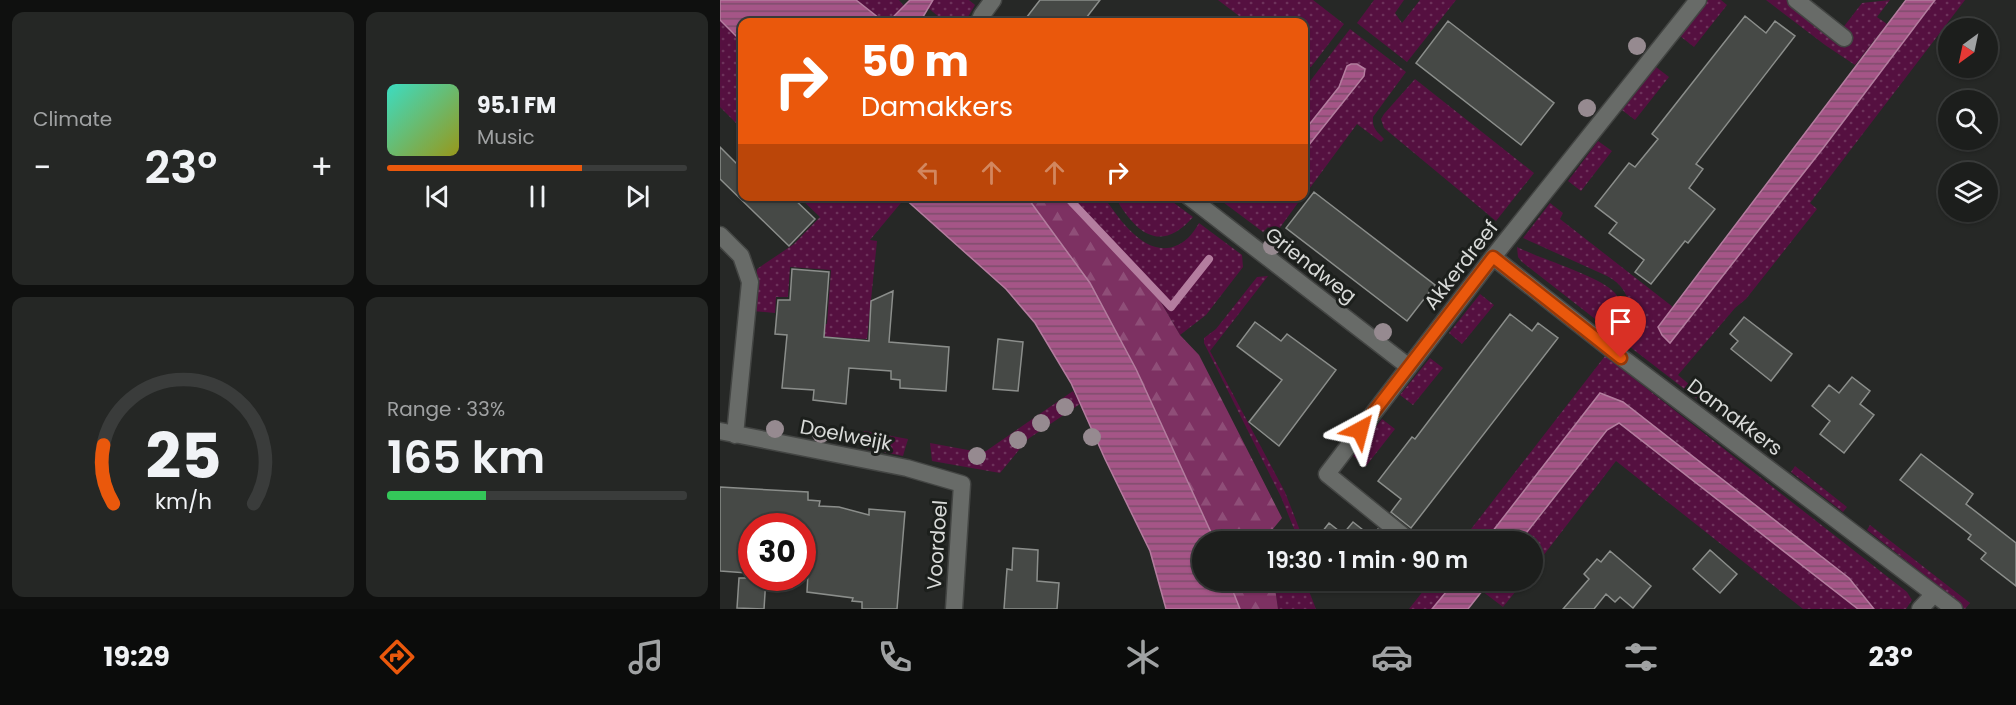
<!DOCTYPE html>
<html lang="en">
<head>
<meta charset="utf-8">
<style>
	:root { --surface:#1c1e1c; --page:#252725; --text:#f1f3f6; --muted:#a0a2a3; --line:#3a3c3b; --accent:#ea580c }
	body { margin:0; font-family:Poppins,sans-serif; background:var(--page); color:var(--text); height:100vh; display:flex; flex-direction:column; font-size:22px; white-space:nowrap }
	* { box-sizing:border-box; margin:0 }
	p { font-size:20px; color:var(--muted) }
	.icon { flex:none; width:33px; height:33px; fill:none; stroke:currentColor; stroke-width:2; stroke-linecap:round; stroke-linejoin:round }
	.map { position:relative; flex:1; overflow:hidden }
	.panel { display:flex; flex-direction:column; gap:12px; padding:12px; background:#0f100f; width:720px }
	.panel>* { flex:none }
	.banner { position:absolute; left:18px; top:18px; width:570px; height:183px; border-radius:12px; box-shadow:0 2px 4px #0004,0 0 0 2px var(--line); background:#ea580c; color:#fff; overflow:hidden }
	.needle { width:39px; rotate:213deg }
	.tools { position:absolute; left:1218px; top:18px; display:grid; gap:12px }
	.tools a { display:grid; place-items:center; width:60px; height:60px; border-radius:50%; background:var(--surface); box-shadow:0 2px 4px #0004,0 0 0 2px var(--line); font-size:30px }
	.speed { position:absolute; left:18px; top:513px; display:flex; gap:12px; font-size:30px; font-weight:700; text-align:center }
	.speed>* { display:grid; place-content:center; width:78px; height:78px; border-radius:50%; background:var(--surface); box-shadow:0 2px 4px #0004,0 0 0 2px var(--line); line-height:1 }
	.speed .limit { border:9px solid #d22; background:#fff; color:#111 }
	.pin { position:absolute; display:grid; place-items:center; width:51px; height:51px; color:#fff; margin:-62px -26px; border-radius:50% 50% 50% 0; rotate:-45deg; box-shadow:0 0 6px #0007 }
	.pin .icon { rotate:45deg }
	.me { position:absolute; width:66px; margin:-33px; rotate:38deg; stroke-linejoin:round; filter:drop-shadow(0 0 4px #0008) }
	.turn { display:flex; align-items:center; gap:21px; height:126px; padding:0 24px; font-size:27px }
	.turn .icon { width:78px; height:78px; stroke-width:2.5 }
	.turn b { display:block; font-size:42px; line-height:51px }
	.lanes { display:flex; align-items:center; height:57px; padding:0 24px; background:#0003; justify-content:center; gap:30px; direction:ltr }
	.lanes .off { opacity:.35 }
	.big { font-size:45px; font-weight:600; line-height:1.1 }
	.panel .card { flex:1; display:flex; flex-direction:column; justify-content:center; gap:9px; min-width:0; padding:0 21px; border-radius:12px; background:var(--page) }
	.panel .dial { align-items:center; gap:0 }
	.dial svg { height:156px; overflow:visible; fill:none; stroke:var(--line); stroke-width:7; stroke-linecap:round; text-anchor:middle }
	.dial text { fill:var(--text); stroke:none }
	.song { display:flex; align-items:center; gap:18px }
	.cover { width:72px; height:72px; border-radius:9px; background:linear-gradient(135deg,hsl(170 70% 55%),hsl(60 70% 35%)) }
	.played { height:6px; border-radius:3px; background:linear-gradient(90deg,var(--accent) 65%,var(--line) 65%) }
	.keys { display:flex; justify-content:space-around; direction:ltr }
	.heat { display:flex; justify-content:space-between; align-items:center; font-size:33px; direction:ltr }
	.charge { height:9px; border-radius:4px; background:linear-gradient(90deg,#34c759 33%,var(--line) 0) }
	.panel .tiles { flex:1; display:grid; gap:12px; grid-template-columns:repeat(2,1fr) }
	.trip { position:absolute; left:472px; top:531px; width:351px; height:60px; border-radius:30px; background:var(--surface); box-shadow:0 2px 4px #0004,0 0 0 2px var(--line); font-weight:600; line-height:60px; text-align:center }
	.tab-bar { display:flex; height:96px; justify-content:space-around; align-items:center; background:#0b0c0b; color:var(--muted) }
	.tab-bar .icon { width:42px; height:42px }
	.tab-bar .selected { color:var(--accent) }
	.tab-bar b { font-size:27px; color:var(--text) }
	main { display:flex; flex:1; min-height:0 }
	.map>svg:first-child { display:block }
	.grass { fill:url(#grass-dots) }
	.forest { fill:url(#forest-firs) }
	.water { fill:url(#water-rules); stroke:#b47d9f; stroke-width:1.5 }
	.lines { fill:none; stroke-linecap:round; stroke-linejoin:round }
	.stream { stroke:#b47d9f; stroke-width:8 }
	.building { fill:#464946; stroke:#8b8e8b; stroke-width:1.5 }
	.minor-casing { stroke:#434543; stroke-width:19 }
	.minor { stroke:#686b68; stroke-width:16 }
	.tree { fill:#968a90 }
	.route-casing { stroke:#983908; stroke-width:15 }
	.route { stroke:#ea580c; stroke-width:10 }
	.labels { text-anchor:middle; stroke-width:6; stroke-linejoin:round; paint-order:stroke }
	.street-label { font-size:20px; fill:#d8dad8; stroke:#1c1f1c }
</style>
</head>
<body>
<main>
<section class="panel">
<div class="tiles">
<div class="card"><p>Climate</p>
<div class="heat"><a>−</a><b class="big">23°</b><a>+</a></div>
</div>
<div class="card">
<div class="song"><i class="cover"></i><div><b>95.1 FM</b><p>Music</p></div></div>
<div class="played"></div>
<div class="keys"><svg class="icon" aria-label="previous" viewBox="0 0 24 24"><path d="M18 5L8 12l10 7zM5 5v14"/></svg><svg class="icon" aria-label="pause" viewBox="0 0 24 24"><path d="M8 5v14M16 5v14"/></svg><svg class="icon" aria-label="next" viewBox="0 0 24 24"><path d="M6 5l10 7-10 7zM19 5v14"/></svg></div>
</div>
<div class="card dial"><svg viewBox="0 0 100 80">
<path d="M14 69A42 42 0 1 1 86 69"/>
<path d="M14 69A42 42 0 0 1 9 39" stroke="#ea580c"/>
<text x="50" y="56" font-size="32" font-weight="700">25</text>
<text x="50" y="72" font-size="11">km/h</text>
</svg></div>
<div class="card"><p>Range · 33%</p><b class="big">165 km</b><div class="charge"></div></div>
</div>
</section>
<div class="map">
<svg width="1296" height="609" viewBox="0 0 1296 609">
	<defs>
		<pattern id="grass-dots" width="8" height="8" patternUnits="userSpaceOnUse" patternTransform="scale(1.5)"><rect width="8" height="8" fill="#551040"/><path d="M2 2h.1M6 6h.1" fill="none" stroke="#6d325b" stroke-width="1.8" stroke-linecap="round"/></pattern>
		<pattern id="forest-firs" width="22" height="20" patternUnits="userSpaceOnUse" patternTransform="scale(1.5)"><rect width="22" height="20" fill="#7d3162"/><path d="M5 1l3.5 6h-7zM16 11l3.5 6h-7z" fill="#8f4e78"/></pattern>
		<pattern id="water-rules" width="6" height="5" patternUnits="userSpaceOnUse" patternTransform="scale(1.5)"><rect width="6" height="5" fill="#a55587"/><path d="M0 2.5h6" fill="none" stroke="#7d4d6b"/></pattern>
	</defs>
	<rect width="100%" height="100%" fill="#262826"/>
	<path class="grass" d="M136 0H179L184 6 174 16 173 22H164Z
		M213 0H249L255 5 245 22H225L207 7Z
		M498 0H593L624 24 591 67H584V22H527Z
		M654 0H684L675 13 682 23 700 0H736L687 62 637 23Z
		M988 0H1001L1007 5 974 47 960 36Z
		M1046 0H1068L1122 29 1142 3 1170 0 1157 17 1167 24 1135 65 1105 45Z
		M1215 0H1245L1090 203 1097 209 1026 299 1015 308 958 375 988 400 984 404 901 340C914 316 913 289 887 276L803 238 830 203 843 213 840 219 953 307 938 327 942 335 950 343 1104 147Z
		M0 20 22 42V129L0 107Z
		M630 29 686 72 653 117C652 128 656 131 664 139L661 142 637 124 584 196V151L644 76 645 69 627 66 619 87 584 131V89Z
		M936 67 949 77 915 120 902 110Z
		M695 79 814 173 776 221 664 128 661 119 664 114Z
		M878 141 892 151 861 191 848 181Z
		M183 196 185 198 150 240 157 241 147 339 95 336V325L107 324 111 270 70 267 68 297H56L55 313 33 311 37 269 74 244 100 217 79 197Z
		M583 196 556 233 548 227 543 232 499 199 500 197H537L538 201 545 200 548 197Z
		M351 197H384C401 222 433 269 468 238 472 234 476 228 479 223L522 255 523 267 486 315 460 335 439 299 384 233Z
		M395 197H446L473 217C440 255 415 232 395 197Z
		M797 247C820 259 880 276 895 293 904 304 901 323 893 333L802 262 798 257Z
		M548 276 490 351 565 492 584 541H579L561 497 484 343V338L496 329 537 277Z
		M760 294 774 305 742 344 729 333Z
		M885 356 1187 592 1192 600 1186 609H1154L1129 578 880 393 765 541 741 542Z
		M710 358 723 368 693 405 680 395Z
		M353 391 360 404 308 439 280 473 212 461 210 443 259 452 266 451Z
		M662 419 675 429 646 466 633 456Z
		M899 423 1138 609H1083L896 461 813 569V542H800L887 430Z
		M144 431 188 439 183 456 143 448Z
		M1075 466 1127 507 1123 512 1071 472Z
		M1150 525 1250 603 1245 609 1217 589 1215 583 1147 530Z
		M554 581H585L596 609H558Z
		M711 581 734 582 712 609H689Z
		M770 581H804L783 607 762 591Z"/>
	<path class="forest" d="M307 197H343L439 299 460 335 479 355 562 518 543 541H495L416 369 370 283Z
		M509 581H554L558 609H520Z"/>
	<path class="water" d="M0 0H136L164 22H22V42L0 20Z
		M190 0H213L200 22H173L174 16Z
		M1186 0H1215L1104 147 950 343 942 335 938 327Z
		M631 64H637L645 69 644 76 584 151V131L619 87 627 66Z
		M307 197 370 283 416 369 495 541 483 542V580L509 581 520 609H446L430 551 385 459 351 383 315 323 286 289 183 197Z
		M880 393 903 402 1129 578 1154 609H1138L899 423 887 430 800 541H765Z
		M735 581H770L748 609H712Z"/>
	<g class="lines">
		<path class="stream" d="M346 196 451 307 489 259"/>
	</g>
	<path class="building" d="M320 0H380L363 22H303Z
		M1025 16 1046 33 1055 21 1075 36 976 164 983 169 969 188 995 209 968 243 965 241 931 284 915 272 924 260 889 233 897 223 875 206 909 163 915 167 938 139 932 134Z
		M728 21 834 103 801 145 696 63Z
		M0 147 22 169V196H71L95 219 69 246 0 179Z
		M594 192 715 285 687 321 566 228Z
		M72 269 109 272 104 337 149 341 151 301 173 291 169 342 229 347 226 391 180 388V380L171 379V371L129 368 126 404 93 400 94 390 62 388 67 335 55 334 58 300H70Z
		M790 314 812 331 818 323 838 338 691 528 671 512 681 499 658 481 692 437 695 439Z
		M1024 317 1072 354 1051 381 1011 349 1018 341 1010 334Z
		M535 322 561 341 567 334 616 370 559 446 529 422 562 380 517 346Z
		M278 339 303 342 298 391 273 389Z
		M1132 377 1150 391 1140 404 1154 415 1124 453 1100 434 1110 421 1092 406 1109 385 1119 393Z
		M1201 454 1253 494 1246 504 1296 543V586L1261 559 1266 553 1248 539 1251 535 1180 480Z
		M0 487 88 492V500L100 501 99 506 119 507 149 515V509L185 512 177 609H142V602L132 601 133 598 87 592 90 534H82V526H30L27 573 0 571Z
		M633 522 652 537 658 529 674 542 595 541 609 523 623 534Z
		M293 548 318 550 317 581 339 583 337 609H284L287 569 292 570Z
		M990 550 1017 574 1000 593 973 569Z
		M890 551 931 586 913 608 900 597 895 602 886 594 874 609H843L869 579 864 574 877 559 881 562Z
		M19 578H46L44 609 17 608Z"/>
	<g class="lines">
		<g class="minor-casing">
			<path id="minor" d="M1076 0 1124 38
				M259 22 262 15 273 0
				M468 196 689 367
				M0 235 21 256 30 282 15 435
				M773 257 888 347 1234 609
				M0 431 187 468 242 484 234 609
				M691 542 607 474 773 257 978 0
				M1200 609 1214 594"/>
		</g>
		<use href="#minor" class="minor"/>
	</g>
	<g class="tree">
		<circle cx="917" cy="46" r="9"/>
		<circle cx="867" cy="108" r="9"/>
		<circle cx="552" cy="246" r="9"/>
		<circle cx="663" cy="332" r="9"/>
		<circle cx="345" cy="407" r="9"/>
		<circle cx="321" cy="423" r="9"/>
		<circle cx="55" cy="429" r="9"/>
		<circle cx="101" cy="434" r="9"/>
		<circle cx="372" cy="437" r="9"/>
		<circle cx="298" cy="440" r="9"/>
		<circle cx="257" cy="456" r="9"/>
	</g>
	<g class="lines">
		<g class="route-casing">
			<path id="route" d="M640 430 773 257 901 358"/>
		</g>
		<use href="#route" class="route"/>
	</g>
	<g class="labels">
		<g class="street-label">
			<text transform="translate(591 265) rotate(38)" y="7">Griendweg</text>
			<text transform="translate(741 265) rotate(-52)" y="7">Akkerdreef</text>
			<text transform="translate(1015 417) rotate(37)" y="7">Damakkers</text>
			<text transform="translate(126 435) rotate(11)" y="7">Doelweijk</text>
			<text transform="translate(217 545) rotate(-86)" y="7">Voordoel</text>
		</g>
	</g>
</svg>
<div class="tools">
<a><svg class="needle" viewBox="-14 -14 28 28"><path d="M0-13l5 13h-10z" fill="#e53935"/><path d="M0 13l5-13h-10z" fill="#a0a2a3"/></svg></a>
<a><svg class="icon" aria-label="search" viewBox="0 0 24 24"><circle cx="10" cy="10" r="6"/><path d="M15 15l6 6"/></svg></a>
<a><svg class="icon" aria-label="layers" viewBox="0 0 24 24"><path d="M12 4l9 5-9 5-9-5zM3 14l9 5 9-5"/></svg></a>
</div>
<div class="speed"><div class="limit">30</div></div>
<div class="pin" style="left:901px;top:358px;background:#d93025"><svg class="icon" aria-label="arrive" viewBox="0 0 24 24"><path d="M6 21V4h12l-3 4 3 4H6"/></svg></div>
<svg class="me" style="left:640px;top:430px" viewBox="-20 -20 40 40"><path d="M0-17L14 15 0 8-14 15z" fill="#ea580c" stroke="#fff" stroke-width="4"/></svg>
<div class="trip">19:30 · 1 min · 90 m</div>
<div class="banner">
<div class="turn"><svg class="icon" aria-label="right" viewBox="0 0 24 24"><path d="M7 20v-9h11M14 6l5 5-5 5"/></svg><div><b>50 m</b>Damakkers</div></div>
<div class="lanes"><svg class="icon off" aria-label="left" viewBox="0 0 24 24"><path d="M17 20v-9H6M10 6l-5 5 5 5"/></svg><svg class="icon off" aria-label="ahead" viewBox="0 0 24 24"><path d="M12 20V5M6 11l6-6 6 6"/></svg><svg class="icon off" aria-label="ahead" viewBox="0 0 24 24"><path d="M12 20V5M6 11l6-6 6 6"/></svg><svg class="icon" aria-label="right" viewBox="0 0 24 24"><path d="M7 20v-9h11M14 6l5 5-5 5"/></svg></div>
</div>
</div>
</main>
<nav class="tab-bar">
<b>19:29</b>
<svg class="icon selected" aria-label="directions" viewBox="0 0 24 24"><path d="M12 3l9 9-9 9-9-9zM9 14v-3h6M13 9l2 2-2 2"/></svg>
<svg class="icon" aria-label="music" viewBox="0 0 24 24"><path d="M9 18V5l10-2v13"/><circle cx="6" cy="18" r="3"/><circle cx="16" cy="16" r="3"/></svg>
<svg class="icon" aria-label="phone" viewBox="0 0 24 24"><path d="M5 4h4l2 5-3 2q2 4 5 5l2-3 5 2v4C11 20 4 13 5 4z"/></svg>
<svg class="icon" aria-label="climate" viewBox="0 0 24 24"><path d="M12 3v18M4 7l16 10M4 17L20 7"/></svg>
<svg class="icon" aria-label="car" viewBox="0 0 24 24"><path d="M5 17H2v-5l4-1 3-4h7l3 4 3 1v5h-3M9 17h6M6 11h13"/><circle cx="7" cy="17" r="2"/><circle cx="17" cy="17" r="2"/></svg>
<svg class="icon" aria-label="filters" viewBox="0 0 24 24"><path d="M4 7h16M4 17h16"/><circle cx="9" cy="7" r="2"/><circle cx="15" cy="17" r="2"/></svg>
<b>23°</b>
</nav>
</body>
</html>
